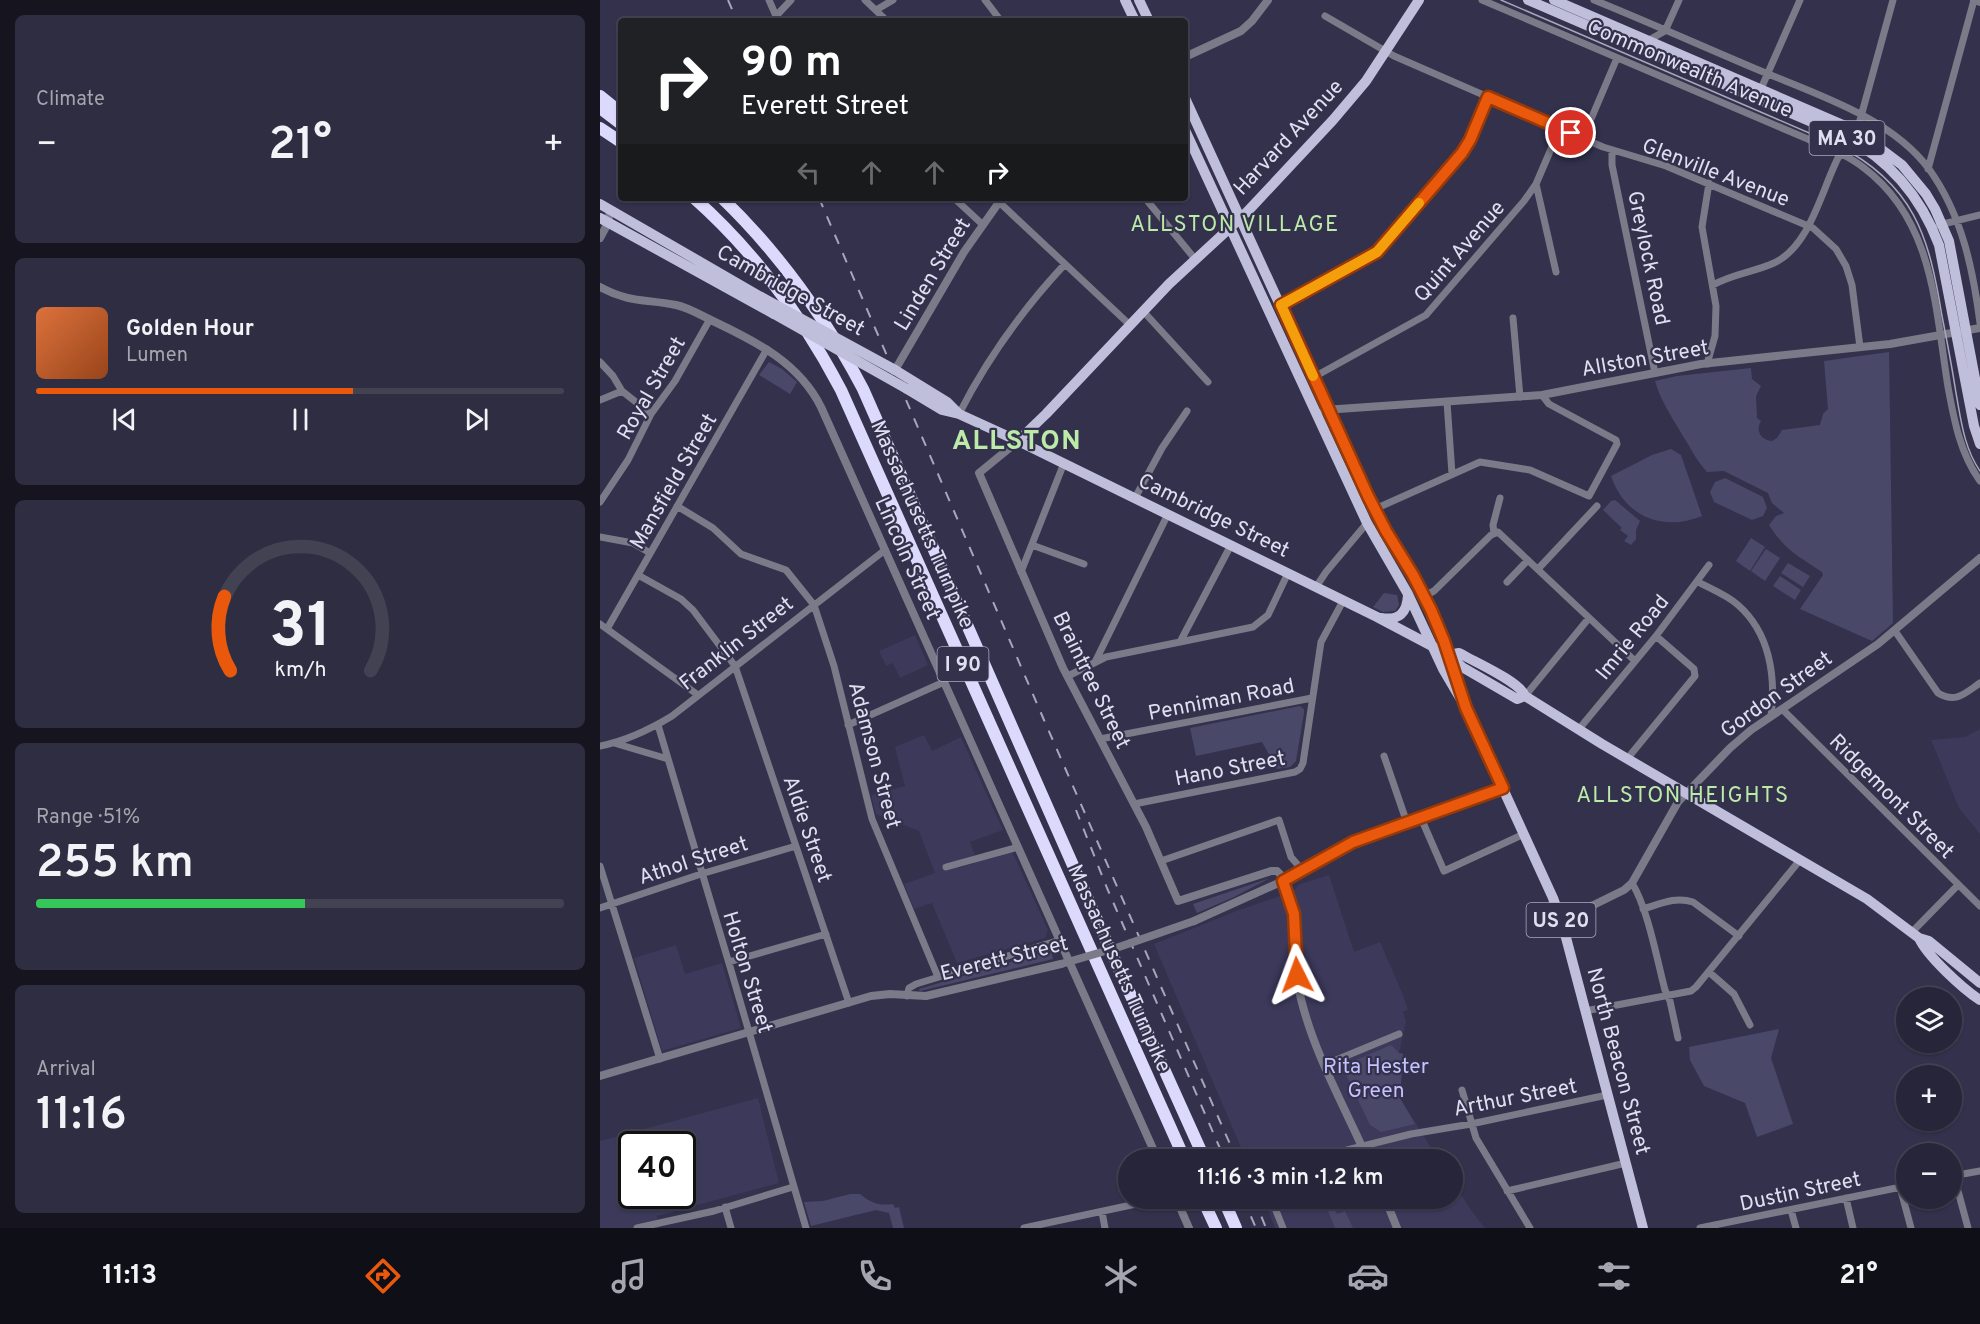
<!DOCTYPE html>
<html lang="en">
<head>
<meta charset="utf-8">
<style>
	:root { --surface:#262539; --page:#2e2d41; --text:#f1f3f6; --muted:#a4a5ae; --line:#424253; --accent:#ea580c }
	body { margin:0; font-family:Overpass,sans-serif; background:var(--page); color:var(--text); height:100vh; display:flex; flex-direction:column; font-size:22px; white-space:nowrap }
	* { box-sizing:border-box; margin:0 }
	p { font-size:20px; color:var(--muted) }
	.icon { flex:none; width:33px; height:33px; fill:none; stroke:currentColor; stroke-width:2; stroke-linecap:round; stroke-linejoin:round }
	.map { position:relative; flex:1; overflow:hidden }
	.panel { display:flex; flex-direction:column; gap:15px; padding:15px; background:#15141f; width:600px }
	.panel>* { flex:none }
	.banner { position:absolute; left:18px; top:18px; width:570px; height:183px; border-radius:6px; box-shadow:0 2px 4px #0004,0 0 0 2px var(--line); background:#202124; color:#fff; overflow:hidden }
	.controls { position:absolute; left:1296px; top:987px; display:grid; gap:12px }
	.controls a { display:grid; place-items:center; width:66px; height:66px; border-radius:50%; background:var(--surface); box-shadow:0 2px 4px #0004,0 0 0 2px var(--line); font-size:30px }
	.speed { position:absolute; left:18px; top:1131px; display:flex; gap:12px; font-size:30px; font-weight:700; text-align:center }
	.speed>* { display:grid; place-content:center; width:78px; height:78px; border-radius:50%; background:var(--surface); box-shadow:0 2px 4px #0004,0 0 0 2px var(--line); line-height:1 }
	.speed .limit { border:3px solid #111; border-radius:9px; background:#fff; color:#111 }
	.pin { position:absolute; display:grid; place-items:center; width:51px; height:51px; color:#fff; margin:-26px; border:3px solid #fff; border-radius:50%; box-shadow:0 2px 6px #0007 }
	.me { position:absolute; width:66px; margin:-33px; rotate:357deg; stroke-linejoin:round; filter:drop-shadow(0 0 4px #0008) }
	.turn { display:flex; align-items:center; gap:21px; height:126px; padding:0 24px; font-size:27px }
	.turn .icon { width:78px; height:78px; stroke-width:2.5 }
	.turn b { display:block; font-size:42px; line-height:51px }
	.lanes { display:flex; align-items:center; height:57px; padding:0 24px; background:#0003; justify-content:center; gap:30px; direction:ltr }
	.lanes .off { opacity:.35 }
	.big { font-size:45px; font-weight:600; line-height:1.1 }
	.panel .tile { flex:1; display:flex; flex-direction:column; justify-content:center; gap:9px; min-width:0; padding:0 21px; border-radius:9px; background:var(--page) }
	.panel .dial { align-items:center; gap:0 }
	.dial svg { height:156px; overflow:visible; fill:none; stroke:var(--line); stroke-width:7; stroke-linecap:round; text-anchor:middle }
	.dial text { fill:var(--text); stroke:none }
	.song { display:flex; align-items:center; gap:18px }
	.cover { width:72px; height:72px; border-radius:9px; background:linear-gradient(135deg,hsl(20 70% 55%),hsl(20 70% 35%)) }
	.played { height:6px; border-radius:3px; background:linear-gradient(90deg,var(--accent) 60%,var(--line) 60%) }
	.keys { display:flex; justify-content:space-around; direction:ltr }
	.heat { display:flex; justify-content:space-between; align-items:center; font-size:33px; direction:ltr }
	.charge { height:9px; border-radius:4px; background:linear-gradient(90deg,#34c759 51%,var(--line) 0) }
	.trip { position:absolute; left:518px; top:1149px; width:345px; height:60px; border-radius:30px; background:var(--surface); box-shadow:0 2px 4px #0004,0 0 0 2px var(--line); font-weight:600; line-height:60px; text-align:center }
	.tabs { display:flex; height:96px; justify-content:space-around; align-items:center; background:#0f0f17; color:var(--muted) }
	.tabs .icon { width:42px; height:42px }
	.tabs .active { color:var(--accent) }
	.tabs b { font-size:27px; color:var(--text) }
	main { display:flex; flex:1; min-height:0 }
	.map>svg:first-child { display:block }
	.built { fill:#3c395b; fill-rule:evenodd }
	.green { fill:#4a4869 }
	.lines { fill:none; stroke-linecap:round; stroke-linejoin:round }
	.minor { stroke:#7a7a88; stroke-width:7 }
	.tertiary { stroke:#7a7a88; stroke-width:8 }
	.primary { stroke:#bfbfdb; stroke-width:10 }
	.motorway { stroke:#dbdafc; stroke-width:12 }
	.tram { stroke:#a7a6bb; stroke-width:1.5 }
	.rail { stroke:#a7a6bb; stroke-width:2; stroke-dasharray:10 10; stroke-linecap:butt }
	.tertiary-bridge { stroke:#7a7a88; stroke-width:8 }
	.primary-bridge { stroke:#bfbfdb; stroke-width:10 }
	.route-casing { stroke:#983908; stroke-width:15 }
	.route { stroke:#ea580c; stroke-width:10 }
	.slow { stroke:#f59e0b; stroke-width:10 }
	.labels { text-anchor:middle; stroke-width:4.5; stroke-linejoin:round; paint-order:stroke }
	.shield { fill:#33314c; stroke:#acabc0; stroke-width:1.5 }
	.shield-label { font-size:20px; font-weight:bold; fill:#e0dff1 }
	.street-label { font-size:21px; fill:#e0dff1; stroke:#33314c }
	.park-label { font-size:21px; fill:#c4c2ff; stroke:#33314c }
	.neighbourhood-label { font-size:22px; letter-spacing:1.5px; fill:#bceba9; stroke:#33314c }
	.district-label { font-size:27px; font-weight:bold; letter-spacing:1.5px; fill:#bceba9; stroke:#33314c }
</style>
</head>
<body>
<main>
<section class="panel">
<div class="tile"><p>Climate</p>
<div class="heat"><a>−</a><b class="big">21°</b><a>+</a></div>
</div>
<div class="tile">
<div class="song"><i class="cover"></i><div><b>Golden Hour</b><p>Lumen</p></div></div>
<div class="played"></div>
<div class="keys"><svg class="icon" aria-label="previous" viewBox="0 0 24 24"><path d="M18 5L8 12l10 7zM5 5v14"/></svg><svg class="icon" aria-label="pause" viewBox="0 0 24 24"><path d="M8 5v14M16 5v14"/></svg><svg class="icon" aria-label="next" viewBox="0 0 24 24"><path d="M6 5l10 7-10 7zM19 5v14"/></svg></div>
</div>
<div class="tile dial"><svg viewBox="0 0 100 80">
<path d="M14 69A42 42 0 1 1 86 69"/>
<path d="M14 69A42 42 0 0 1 11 31" stroke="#ea580c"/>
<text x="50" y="56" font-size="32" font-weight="700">31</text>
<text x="50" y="72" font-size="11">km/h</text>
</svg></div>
<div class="tile"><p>Range · 51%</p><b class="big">255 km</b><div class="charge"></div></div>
<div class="tile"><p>Arrival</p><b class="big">11:16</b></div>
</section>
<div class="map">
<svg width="1380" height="1228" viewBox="0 0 1380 1228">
	<rect width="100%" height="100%" fill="#33314c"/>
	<path class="built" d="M315 635 328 665 300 678 293 663 286 666 279 651Z
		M1380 729V834L1359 808 1331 740 1365 737Z
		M324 735 332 751 361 737 403 830 370 842 375 855 356 862 358 868 412 851 448 930 445 938 357 963 332 903 314 909 304 884 335 873 319 831 276 814 271 795 305 786 295 747Z
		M729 875 754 952 780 942 803 995 808 1010 803 1012 806 1021 799 1053 803 1054 800 1098 838 1159H646L554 944 639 910 692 892 700 884Z
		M76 945 85 974 122 963 141 1028 62 1051 34 958Z
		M158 1098 179 1183 57 1216 59 1228H0V1141ZM32 1144H82V1196H32Z
		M852 1181 871 1210 885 1228H675L664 1199 852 1198Z"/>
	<path class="green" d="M1289 352 1293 623 1272 641 1200 609 1223 575 1222 572C1197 555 1186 551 1169 525L1176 516 1184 513 1172 503 1168 493 1124 471 1107 472C1097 461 1091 449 1083 436 1072 417 1061 402 1055 381L1077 376 1151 368 1152 379 1161 386 1156 396 1157 418 1161 421C1155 431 1161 440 1172 441L1177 438 1182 430 1220 425 1223 414 1228 409 1224 361Z
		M169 362 182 369 197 382 190 394 159 375Z
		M1071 449 1081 455 1102 516C1063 532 1025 517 1011 476L1052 455Z
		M1125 478 1163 497 1167 508 1163 516 1152 520 1114 502 1110 492 1115 482Z
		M1015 500 1040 521 1036 530V539L1031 545 1024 541 1028 536 1020 530 1022 528 1003 510 1011 501Z
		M1151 538 1165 547 1150 571 1136 561Z
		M1166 549 1180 558 1165 581 1151 571Z
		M1188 563 1210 576 1203 587 1181 573Z
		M1180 576 1201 590 1195 600 1173 586Z
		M784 593 797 595 799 605 795 611 783 612 773 607Z
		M700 706 704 709V713L696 761 690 767 677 769 662 742 596 756 590 728Z
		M670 878 634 897 597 913 593 904Z
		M451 950 453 959 320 991 319 989Z
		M1179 1029 1171 1058 1193 1124 1157 1137 1145 1103 1104 1086 1090 1060 1089 1047Z
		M791 1045 799 1053 803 1054 800 1098 815 1124 781 1132 770 1125 742 1066Z
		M250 1194H260C271 1203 279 1206 293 1204L295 1208 299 1207 304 1228H293L289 1213 276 1210 211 1226 204 1202 223 1201Z
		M723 1199H730L737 1214 745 1211 753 1228H735Z"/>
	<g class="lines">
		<path class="minor" d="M169 0 176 16
			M265 0 287 21
			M385 0 401 21
			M882 0 1203 137C1224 146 1246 154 1264 168 1334 221 1335 307 1348 387 1354 420 1360 453 1380 481
			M994 0C1046 21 1097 44 1149 66 1209 92 1289 115 1329 169 1362 215 1373 269 1380 323
			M276 10 293 0
			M725 16 794 56 1003 147 1066 166 1213 228 1236 249 1246 266 1252 285 1260 347
			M176 21V16L191 0
			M1049 40 1065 31 1079 0
			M1160 91 1200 0
			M1257 131 1293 0
			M983 138 1017 58
			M1012 150V165L1055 373
			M1328 169 1374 0
			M936 184 956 272
			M354 198 382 224
			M545 198 595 259
			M399 202 530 325
			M1339 225 1380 215
			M1113 285C1132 274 1154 272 1174 263 1211 246 1222 187 1240 154
			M681 305 777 252 862 153 870 140 888 97
			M543 311 608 382
			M913 318 920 397
			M0 362 13 376 22 391 51 414
			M1107 364 1115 336 1116 306 1102 227 1109 183
			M714 377 826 315 924 201 936 184 960 128
			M0 400 22 391
			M847 402 852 474
			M359 414C387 359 423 309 465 264
			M535 498 562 448 587 411
			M0 502 28 460 51 414 75 381 110 319
			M77 506 113 528 141 554 186 570 214 605 234 666 272 819 338 977
			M775 509 880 462 930 470 989 496 1017 444 1016 440 949 404 942 395
			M894 533 893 525 900 498
			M0 537 33 543 50 553
			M432 545 484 564
			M938 569 997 506
			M421 572 464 463
			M38 575 81 599 93 610 135 666 249 1003
			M907 582 928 560
			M1098 582C1111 589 1127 595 1138 605 1170 633 1176 677 1171 716
			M716 587 726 572 767 523
			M824 596 834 591 891 535 898 532 1035 661
			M0 624 98 695
			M7 629 167 349
			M1295 631 1338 693C1356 704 1365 693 1380 683
			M580 642 653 627 668 615 688 573
			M495 662 568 514
			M468 676 506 657 580 642 631 545
			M925 696 989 618
			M1182 709 1380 906
			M58 725 131 970 206 1228
			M248 725 344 682
			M979 729 1056 636 1109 565
			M500 739 712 698
			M14 743 68 759
			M0 746C26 741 49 730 72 716L285 550
			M784 756 807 823
			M1027 759 1095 676 1094 669 1056 636
			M534 804 695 772 700 769 703 763 721 642 743 601
			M821 818 844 871 924 834
			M561 861 679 820 691 857 703 871
			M0 866 60 1059
			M346 867 418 847
			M1032 883C1048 909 1057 960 1065 990L1070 1001 1078 1038
			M0 908 101 874 196 846
			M1043 909C1060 904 1075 896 1093 902L1139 936
			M1312 932 1358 885
			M129 962 226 934
			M1109 972 1134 994 1150 1025
			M307 996 309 988 316 984 460 940
			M985 1011 1091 991 1096 987 1200 860
			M724 1065 799 1034
			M862 1090 876 1138 930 1228
			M725 1160 747 1150 811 1134 871 1124 1007 1095
			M1352 1176 1380 1171
			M1354 1176 1368 1228
			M1300 1187 1311 1228
			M907 1191 1026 1163
			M671 1198 683 1228
			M1246 1198 1253 1228
			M125 1207 131 1228
			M1191 1210 1196 1228
			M502 1212 505 1228
			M37 1228 114 1211 193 1187
			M424 1228 564 1198
			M1100 1228 1306 1186"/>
		<path class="tertiary" d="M1374 0 1380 2
			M585 57 641 31 652 21 668 0
			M0 238 8 223 10 210
			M0 287C29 303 46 299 76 305 90 308 102 316 115 322 157 342 199 363 221 407L558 1160
			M295 370 364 252 402 198
			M724 410 942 395 1101 364 1290 344 1380 328
			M418 441 379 473 463 668 546 827 578 901 671 871H677L680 874C702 918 690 954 701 999 715 1056 745 1107 768 1160
			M594 921 683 881 753 842 903 788
			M961 921 1024 890 1032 883 1078 802 1130 748 1151 730 1278 644 1380 558
			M0 1076 271 996 290 994 326 996 461 964
			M576 1198 589 1228
			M785 1198 797 1228"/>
		<path class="primary" d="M525 0 535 21
			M539 0 549 21
			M928 0 1244 136C1290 160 1321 197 1339 245L1374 426 1380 444
			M954 0 1257 131 1302 165 1326 194 1335 209 1349 241 1380 405
			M585 98 762 484C779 519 801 551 819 585 836 618 848 652 860 688
			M585 130 767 523 808 594 843 669 866 708 953 898 964 930 1043 1228
			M0 204 161 297
			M0 218 174 314
			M295 370 347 402 359 414
			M307 389 342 410 359 414 418 441 777 617 849 655 862 667 917 699 925 696
			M418 441 446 414 569 284 647 212 733 120 766 81 819 0
			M781 618C799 621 807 613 808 595
			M849 655 859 653 863 655C877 663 920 682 925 696L1002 744 1267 899 1319 938 1329 941 1380 983
			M1319 938C1327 956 1363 989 1380 1000"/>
		<path class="motorway" d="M0 96 21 113
			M0 108 21 124
			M0 128 21 142
			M94 198C155 252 203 318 241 390L585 1160
			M122 198C180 254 225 317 263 389L513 956 605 1160
			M602 1198 616 1228
			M623 1198 636 1228"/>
		<path class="tram" d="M901 0 1237 145C1314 184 1329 236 1342 316 1347 341 1352 367 1356 393 1361 420 1364 448 1380 471"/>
		<path class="rail" d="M128 0 137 21
			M219 198 444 720 637 1160
			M476 810 507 888 625 1160
			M643 1198 656 1228
			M654 1198 666 1228"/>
		<path class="tertiary-bridge" d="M461 964 519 947 594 921"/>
		<path class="primary-bridge" d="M161 297 295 370
			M174 314 307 389"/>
	</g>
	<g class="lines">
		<g class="route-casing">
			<path id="route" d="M697 975 694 914 683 881 753 842 903 788 866 708 844 641 831 610 813 575 786 531 768 496 681 305 777 252 862 153 870 140 888 97 971 133"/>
		</g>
		<use href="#route" class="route"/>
		<path class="slow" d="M713 376 681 305 777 252 819 203"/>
	</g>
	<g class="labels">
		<g class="shield">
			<rect x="1209.5" y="121" width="75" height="34" rx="4.5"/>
			<rect x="337.5" y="647" width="51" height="34" rx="4.5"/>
			<rect x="926.5" y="903" width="69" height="34" rx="4.5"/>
		</g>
		<g class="shield-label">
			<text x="1247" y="145">MA 30</text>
			<text x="363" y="671">I 90</text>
			<text x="961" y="927">US 20</text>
		</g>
		<g class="street-label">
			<text transform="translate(1090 68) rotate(23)" y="7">Commonwealth Avenue</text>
			<text transform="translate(688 137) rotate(-47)" y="7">Harvard Avenue</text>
			<text transform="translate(1116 172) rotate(21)" y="7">Glenville Avenue</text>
			<text transform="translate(859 251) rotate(-49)" y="7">Quint Avenue</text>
			<text transform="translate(1049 258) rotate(78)" y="7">Greylock Road</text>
			<text transform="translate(332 274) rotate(-59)" y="7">Linden Street</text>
			<text transform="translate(191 290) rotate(29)" y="7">Cambridge Street</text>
			<text transform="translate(1045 358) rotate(-10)" y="7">Allston Street</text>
			<text transform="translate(51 388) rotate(-60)" y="7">Royal Street</text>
			<text transform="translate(73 481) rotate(-60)" y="7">Mansfield Street</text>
			<text transform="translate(614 515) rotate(26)" y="7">Cambridge Street</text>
			<text transform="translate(323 524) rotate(66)" y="7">Massachusetts Turnpike</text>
			<text transform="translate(308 558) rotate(66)" y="7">Lincoln Street</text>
			<text transform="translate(1032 637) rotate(-51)" y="7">Imrie Road</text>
			<text transform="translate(136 643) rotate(-38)" y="7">Franklin Street</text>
			<text transform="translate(492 680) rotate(64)" y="7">Braintree Street</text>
			<text transform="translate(1176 694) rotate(-36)" y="7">Gordon Street</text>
			<text transform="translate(621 699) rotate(-11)" y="7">Penniman Road</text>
			<text transform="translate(275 755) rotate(75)" y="7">Adamson Street</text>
			<text transform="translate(630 768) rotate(-11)" y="7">Hano Street</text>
			<text transform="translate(1292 796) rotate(45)" y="7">Ridgemont Street</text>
			<text transform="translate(208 829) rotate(71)" y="7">Aldie Street</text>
			<text transform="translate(93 860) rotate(-18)" y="7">Athol Street</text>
			<text transform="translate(404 958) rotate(-14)" y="7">Everett Street</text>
			<text transform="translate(520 968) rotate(66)" y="7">Massachusetts Turnpike</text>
			<text transform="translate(148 972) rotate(73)" y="7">Holton Street</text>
			<text transform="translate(1019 1061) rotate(75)" y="7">North Beacon Street</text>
			<text transform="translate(915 1097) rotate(-11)" y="7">Arthur Street</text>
			<text transform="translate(1200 1191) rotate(-12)" y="7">Dustin Street</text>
		</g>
		<g class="park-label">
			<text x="776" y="1073">Rita Hester<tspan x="776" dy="24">Green</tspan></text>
		</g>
		<g class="neighbourhood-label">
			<text x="635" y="231">ALLSTON VILLAGE</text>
			<text x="1083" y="802">ALLSTON HEIGHTS</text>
		</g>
		<g class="district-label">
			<text x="417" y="449">ALLSTON</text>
		</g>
	</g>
</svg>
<div class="controls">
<a><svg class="icon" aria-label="layers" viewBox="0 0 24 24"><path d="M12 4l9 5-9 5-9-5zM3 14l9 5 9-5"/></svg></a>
<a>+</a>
<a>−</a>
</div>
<div class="speed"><div class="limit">40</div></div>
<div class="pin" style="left:971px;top:133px;background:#d93025"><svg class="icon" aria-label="arrive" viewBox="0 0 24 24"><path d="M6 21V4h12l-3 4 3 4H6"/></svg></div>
<svg class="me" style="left:697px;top:975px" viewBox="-20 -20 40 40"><path d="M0-17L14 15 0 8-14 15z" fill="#ea580c" stroke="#fff" stroke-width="4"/></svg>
<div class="trip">11:16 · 3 min · 1.2 km</div>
<div class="banner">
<div class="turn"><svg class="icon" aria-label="right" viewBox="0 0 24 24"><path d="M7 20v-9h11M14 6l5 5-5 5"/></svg><div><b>90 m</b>Everett Street</div></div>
<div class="lanes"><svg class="icon off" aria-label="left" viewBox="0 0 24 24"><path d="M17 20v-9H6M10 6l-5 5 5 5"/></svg><svg class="icon off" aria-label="ahead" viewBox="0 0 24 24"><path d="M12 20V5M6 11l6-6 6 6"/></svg><svg class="icon off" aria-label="ahead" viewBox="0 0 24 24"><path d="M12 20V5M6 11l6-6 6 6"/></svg><svg class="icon" aria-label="right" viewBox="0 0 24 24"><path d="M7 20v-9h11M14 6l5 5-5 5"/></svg></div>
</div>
</div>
</main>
<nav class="tabs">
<b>11:13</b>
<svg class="icon active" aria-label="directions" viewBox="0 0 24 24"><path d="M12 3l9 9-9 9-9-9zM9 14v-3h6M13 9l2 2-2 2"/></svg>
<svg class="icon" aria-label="music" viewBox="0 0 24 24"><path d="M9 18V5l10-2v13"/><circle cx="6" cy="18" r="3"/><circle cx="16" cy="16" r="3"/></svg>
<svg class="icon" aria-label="phone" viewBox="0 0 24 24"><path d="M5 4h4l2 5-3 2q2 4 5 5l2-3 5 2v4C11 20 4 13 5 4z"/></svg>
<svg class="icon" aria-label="climate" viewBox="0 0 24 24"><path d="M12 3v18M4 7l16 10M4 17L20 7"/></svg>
<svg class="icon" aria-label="car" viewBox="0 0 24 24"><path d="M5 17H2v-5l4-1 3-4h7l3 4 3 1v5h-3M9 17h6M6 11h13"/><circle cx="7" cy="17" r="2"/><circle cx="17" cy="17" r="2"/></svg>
<svg class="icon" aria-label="filters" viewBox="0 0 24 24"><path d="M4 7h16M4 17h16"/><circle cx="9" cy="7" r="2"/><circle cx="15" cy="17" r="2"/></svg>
<b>21°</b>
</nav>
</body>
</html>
